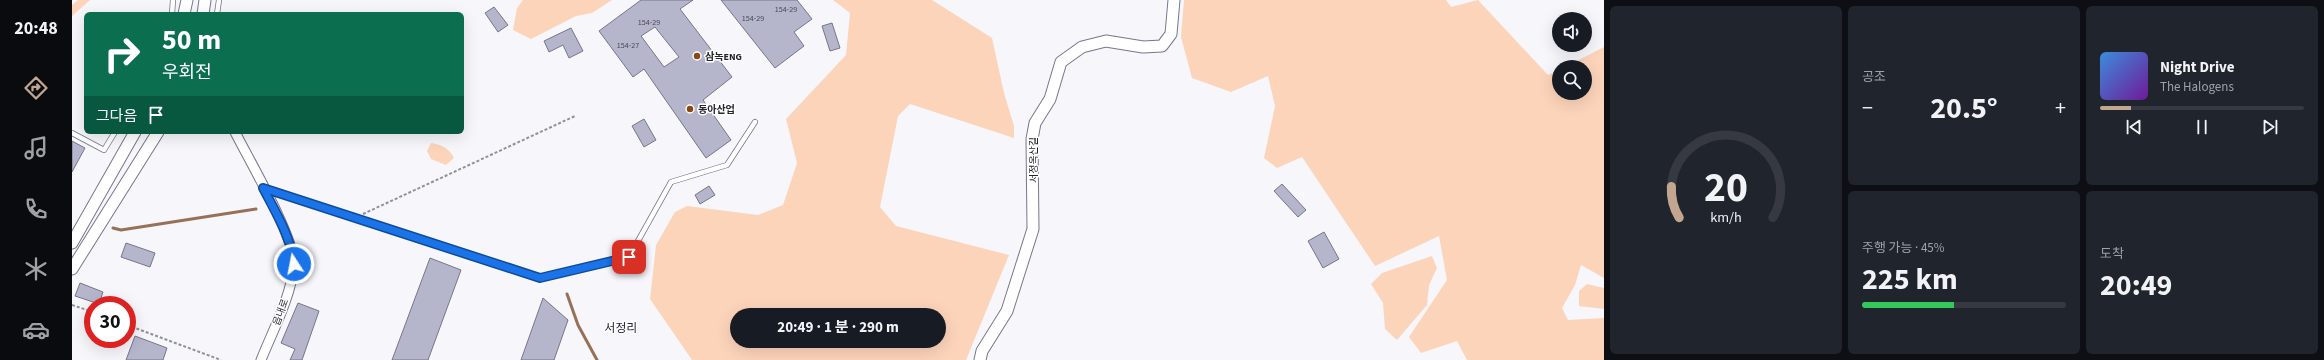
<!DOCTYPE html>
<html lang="ko">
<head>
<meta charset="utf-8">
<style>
	:root { --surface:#171b24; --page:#20242c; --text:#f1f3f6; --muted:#9ea1a6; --line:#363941; --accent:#c2a68f }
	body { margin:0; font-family:"Source Sans 3","Noto Sans KR",sans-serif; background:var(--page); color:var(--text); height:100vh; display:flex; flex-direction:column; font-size:15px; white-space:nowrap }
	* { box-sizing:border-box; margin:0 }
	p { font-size:13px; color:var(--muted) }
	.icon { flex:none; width:22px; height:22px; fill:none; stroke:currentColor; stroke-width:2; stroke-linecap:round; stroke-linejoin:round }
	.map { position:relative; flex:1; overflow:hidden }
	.panel { display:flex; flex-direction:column; gap:6px; padding:6px; background:#0d0f14; width:720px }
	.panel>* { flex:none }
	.banner { position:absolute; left:12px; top:12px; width:380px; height:122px; border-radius:6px; box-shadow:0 4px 16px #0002; background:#0b6e4f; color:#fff; overflow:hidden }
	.tools { position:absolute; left:1480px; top:12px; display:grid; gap:8px }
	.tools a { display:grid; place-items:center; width:40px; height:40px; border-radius:50%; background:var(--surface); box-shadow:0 4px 16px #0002; font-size:20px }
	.speed { position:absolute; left:12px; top:296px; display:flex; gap:8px; font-size:20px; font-weight:700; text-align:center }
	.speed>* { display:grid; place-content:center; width:52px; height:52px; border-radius:50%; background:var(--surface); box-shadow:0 4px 16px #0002; line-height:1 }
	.speed .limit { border:6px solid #d22; background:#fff; color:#111 }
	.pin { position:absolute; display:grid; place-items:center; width:34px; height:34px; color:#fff; margin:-17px; border-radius:8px; box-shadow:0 2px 6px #0006 }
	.me { position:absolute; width:44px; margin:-22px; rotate:349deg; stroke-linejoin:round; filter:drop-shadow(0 0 3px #0008) }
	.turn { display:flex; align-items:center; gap:14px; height:84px; padding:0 12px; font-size:18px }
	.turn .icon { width:52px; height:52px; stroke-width:2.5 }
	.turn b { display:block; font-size:28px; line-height:34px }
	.then { display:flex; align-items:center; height:38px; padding:0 12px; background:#0003; gap:8px; font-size:15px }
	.big { font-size:30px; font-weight:700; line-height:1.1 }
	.panel .card { flex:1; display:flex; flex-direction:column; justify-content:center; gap:6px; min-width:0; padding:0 14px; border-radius:6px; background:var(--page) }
	.panel .dial { align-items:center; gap:0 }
	.dial svg { height:104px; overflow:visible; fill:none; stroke:var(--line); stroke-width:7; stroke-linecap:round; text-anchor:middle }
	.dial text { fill:var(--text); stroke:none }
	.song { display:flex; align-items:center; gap:12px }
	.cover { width:48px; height:48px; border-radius:6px; background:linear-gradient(135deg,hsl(210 70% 55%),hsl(280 70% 35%)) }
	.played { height:4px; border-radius:2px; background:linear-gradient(90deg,var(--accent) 15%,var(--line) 15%) }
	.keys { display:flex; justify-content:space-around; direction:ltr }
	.heat { display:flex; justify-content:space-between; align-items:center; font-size:22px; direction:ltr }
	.charge { height:6px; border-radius:3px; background:linear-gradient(90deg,#34c759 45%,var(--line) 0) }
	.panel .tiles { flex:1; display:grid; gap:6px; grid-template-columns:repeat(3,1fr) }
	.card:first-child { grid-row:span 2 }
	.trip { position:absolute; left:658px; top:308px; width:216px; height:40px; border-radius:20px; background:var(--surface); box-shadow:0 4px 16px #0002; font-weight:700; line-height:40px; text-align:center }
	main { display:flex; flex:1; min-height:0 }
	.tabs { display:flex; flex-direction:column; width:72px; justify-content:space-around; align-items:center; background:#090b0e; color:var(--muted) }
	.tabs .icon { width:28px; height:28px }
	.tabs .selected { color:var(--accent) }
	.tabs b { font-size:18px; color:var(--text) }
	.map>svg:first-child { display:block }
	.green { fill:#fcd4ba; fill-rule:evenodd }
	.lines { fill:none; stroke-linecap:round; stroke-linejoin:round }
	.stream { stroke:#977058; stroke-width:3 }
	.building { fill:#b5b5cc; stroke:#76768b; fill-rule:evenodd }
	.service-casing { stroke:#77778d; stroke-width:6 }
	.minor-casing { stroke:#77778d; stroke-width:11 }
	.tertiary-casing { stroke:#77778d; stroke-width:13 }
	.path { stroke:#919198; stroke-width:2; stroke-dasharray:3 2; stroke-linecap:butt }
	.service { stroke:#fff; stroke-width:4.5 }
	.minor { stroke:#fff; stroke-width:9 }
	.tertiary { stroke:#fff; stroke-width:11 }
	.route-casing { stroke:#114b97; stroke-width:10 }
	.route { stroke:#1a73e8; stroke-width:7 }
	.poi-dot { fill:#894912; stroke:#fff; stroke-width:1.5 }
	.labels { text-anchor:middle; stroke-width:3; stroke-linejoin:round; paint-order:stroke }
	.number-label { font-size:8px; fill:#4a4a56 }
	.poi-label { font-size:10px; font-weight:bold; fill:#26262f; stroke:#fff; text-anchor:start }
	.street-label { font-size:10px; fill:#26262f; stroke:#fff }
	.quarter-label { font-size:12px; fill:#26262f; stroke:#fff }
</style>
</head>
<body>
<main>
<nav class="tabs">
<b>20:48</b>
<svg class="icon selected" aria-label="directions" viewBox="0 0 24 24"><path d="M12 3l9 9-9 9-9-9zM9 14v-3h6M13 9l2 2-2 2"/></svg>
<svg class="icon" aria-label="music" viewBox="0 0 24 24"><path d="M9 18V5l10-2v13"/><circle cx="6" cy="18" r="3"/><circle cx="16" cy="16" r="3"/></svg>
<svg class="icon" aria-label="phone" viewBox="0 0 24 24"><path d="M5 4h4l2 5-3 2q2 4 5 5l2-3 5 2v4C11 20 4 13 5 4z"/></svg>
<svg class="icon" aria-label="climate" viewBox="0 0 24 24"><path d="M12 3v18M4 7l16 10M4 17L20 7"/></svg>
<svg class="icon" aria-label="car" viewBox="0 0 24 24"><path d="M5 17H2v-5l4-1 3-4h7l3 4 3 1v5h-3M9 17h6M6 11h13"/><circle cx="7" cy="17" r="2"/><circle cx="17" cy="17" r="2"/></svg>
</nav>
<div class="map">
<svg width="1532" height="360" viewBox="0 0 1532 360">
	<rect width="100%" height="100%" fill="#f6f6fb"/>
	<path class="green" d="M6 0H18L0 16V5Z
		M451 0H540L520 13 504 16 459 39 441 30 445 8Z
		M761 0H860L920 38 932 93 942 126V138L838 104 826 116 808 207 824 226 937 255 894 360H620L578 299 584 245 603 212 615 206 686 215 711 205 725 163 714 119 774 55 778 13ZM665 315H867V341H665Z
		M1112 0H1374L1379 7 1406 0 1476 75 1487 70V93H1513V67H1493L1532 47V278L1509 265 1503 285 1490 308 1496 320 1532 318V360H1395L1385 341 1349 353 1337 337 1375 280 1367 236 1303 266 1230 157 1205 168 1192 158 1203 106 1196 76 1159 92 1120 78 1109 37Z
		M359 143C370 145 377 148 382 158L374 165 359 159 355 151Z
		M1360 256 1365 268 1357 285 1355 305 1325 340 1313 329 1311 303 1299 284 1310 273Z
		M1515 284 1532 288V309L1507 306V291Z"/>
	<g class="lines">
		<path class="stream" d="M41 228 49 230 184 209
			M495 294 506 325 525 360"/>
	</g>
	<path class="building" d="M569 0H621L608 9 660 77 631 100 659 140 634 158 572 69 561 77 527 31ZM583 27 607 57 592 67 569 36Z
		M649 0H725L740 19 722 32 732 46 703 68Z
		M422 7 436 25 426 32 413 13Z
		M760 23 768 48 758 51 750 26Z
		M499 28 511 51 497 58 491 45 477 52 472 41Z
		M572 119 584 140 572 147 560 126Z
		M0 141 13 148 0 172Z
		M1210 184 1234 210 1226 217 1202 191Z
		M637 186 643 195 628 204 623 195Z
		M1252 232 1267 259 1251 268 1236 241Z
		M54 243 83 253 78 267 49 257Z
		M358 258 389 270 356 360H320Z
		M8 283 31 292 27 304 3 296Z
		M471 298 496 320 482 360H449Z
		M226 303 247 311 230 360H218L223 349 209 343Z
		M63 336 95 348 91 360H54Z"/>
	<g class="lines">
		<g class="service-casing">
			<path id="service" d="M100 14 101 0
				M145 14 147 0
				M0 133 32 150 43 132
				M195 190 468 278 557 257 599 182 655 165 683 122"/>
		</g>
		<g class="minor-casing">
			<path id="minor" d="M163 132C176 158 224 240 222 265 219 297 201 330 189 360"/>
		</g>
		<g class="tertiary-casing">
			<path id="tertiary" d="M112 14 115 0
				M131 14 133 0
				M0 243 63 132
				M0 269 86 132
				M908 360 910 351 935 311 961 229 960 139 963 123 978 99 989 62 1010 47 1034 41 1071 47 1090 46 1099 34 1102 0"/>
		</g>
		<path class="path" d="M291 214 503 116
			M0 305 21 312
			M55 325 149 360"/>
		<use href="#service" class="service"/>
		<use href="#minor" class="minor"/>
		<use href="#tertiary" class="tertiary"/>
	</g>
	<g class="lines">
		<g class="route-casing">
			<path id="route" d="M222 264C219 237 204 213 191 188L468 278 557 257"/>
		</g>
		<use href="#route" class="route"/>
	</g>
	<g class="poi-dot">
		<circle cx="625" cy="56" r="4"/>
		<circle cx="618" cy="109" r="4"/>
	</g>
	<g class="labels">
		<g class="number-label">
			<text x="714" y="12">154-29</text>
			<text x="681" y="21">154-29</text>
			<text x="577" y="25">154-29</text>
			<text x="556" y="48">154-27</text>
		</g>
		<g class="poi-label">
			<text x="633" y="60">삼녹ENG</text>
			<text x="626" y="113">동아산업</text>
		</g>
		<g class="street-label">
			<text transform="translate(961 160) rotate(-90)" y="4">서정옥산길</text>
			<text transform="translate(208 312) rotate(-70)" y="4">읍내로</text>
		</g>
		<g class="quarter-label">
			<text x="549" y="332">서정리</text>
		</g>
	</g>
</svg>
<div class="tools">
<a><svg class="icon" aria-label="sound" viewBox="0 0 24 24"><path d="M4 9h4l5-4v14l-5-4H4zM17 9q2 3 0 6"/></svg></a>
<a><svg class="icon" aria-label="search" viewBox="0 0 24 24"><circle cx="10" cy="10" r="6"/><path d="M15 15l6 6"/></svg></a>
</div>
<div class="speed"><div class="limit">30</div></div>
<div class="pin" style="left:557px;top:257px;background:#d93025"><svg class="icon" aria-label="arrive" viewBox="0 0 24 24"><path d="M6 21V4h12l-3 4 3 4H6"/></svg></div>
<svg class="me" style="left:222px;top:264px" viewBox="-20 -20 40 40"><circle r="17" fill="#1a73e8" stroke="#fff" stroke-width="3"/><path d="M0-11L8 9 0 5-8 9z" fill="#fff"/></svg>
<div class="trip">20:49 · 1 분 · 290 m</div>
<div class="banner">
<div class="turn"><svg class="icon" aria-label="right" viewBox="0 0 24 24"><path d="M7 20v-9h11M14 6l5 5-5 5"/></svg><div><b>50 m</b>우회전</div></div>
<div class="then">그다음<svg class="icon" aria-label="arrive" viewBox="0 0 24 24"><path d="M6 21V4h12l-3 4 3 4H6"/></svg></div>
</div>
</div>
<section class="panel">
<div class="tiles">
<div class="card dial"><svg viewBox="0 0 100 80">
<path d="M14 69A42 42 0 1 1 86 69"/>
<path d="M14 69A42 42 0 0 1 8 45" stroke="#c2a68f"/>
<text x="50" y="56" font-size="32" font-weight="700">20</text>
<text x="50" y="72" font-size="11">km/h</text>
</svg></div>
<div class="card"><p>공조</p>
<div class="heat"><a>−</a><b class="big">20.5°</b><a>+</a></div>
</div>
<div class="card">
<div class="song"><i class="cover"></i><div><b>Night Drive</b><p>The Halogens</p></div></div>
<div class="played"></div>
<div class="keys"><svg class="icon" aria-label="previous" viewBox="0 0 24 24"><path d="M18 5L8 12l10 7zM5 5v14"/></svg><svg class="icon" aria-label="pause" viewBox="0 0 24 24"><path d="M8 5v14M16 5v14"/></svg><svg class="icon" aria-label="next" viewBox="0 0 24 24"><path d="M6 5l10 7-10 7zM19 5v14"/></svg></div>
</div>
<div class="card"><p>주행 가능 · 45%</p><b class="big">225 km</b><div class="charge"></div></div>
<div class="card"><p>도착</p><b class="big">20:49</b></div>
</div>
</section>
</main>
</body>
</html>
